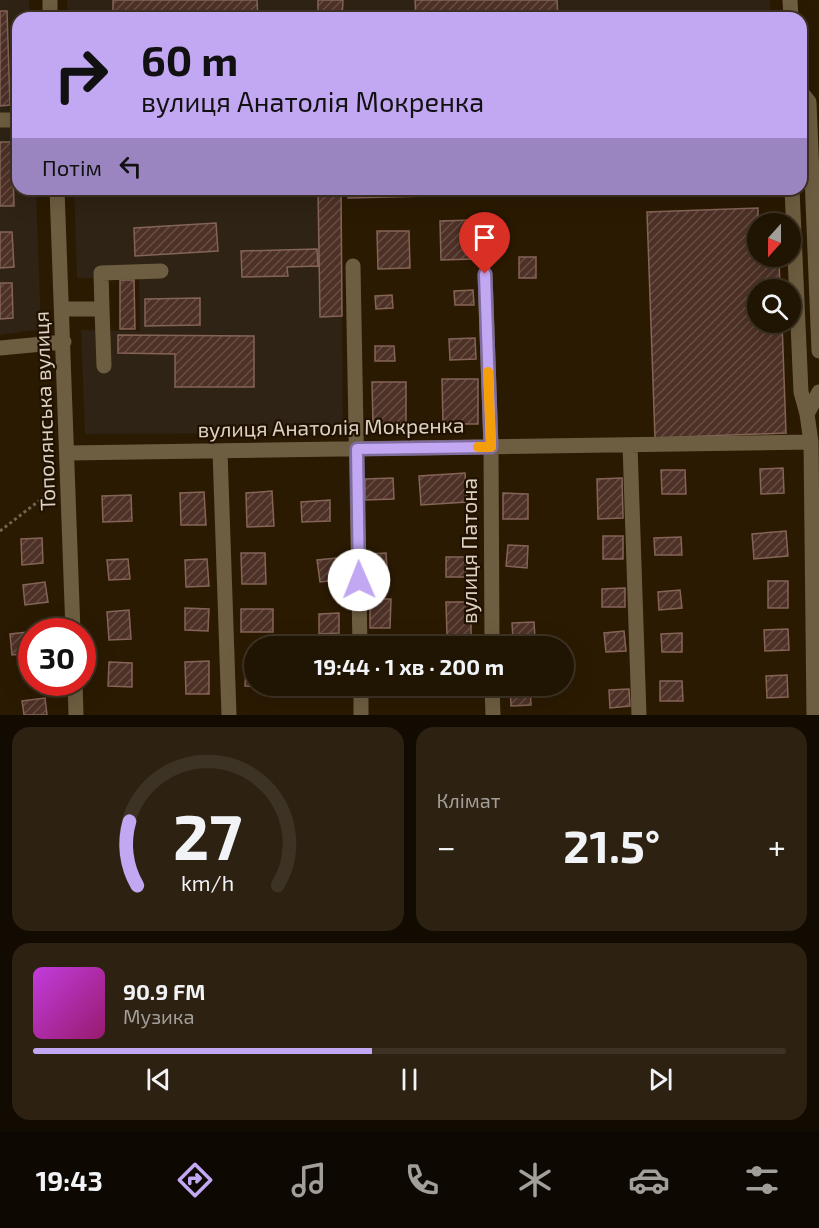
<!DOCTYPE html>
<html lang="uk">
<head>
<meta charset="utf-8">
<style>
	:root { --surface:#201402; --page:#2d2111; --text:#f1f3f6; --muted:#a29e99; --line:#3d3324; --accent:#c2a7f2 }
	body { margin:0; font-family:"Exo 2",sans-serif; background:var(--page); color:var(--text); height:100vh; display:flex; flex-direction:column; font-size:22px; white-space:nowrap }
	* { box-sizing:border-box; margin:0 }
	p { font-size:20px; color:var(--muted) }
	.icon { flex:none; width:33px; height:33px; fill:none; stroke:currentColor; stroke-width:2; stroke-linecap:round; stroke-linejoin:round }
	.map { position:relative; height:715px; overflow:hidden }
	.panel { display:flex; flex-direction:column; gap:12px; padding:12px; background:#120b01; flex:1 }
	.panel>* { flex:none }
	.hud { position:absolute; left:12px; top:12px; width:795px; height:183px; border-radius:18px; box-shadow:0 6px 24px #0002,0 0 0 2px var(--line); background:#c2a7f2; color:#111; overflow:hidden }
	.needle { width:39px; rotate:201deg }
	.buttons { position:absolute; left:747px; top:213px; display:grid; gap:12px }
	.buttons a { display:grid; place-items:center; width:54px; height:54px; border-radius:50%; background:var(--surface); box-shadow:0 6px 24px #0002,0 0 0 2px var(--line); font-size:30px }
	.speed { position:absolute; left:18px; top:618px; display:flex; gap:12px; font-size:30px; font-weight:700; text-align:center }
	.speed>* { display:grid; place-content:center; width:78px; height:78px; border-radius:50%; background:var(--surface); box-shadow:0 6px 24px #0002,0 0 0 2px var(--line); line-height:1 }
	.speed .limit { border:9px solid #d22; background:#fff; color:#111 }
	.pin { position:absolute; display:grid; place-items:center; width:51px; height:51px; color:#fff; margin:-62px -26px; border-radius:50% 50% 50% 0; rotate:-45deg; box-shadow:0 0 6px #0007 }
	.pin .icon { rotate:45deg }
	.me { position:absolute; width:66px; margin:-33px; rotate:359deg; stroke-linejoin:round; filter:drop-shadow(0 0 4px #0008) }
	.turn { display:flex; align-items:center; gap:21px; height:126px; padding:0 30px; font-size:27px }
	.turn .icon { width:78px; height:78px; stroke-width:2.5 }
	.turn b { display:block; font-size:42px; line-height:51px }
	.then { display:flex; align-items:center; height:57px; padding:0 30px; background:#0003; gap:12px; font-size:22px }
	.big { font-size:45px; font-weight:700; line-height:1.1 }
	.panel .tile { flex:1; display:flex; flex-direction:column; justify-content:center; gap:9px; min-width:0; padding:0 21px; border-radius:18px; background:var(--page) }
	.panel .dial { align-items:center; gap:0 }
	.dial svg { height:156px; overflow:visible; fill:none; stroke:var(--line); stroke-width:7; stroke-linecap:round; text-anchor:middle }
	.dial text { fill:var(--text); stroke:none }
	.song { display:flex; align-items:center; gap:18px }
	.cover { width:72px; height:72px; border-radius:9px; background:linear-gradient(135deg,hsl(290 70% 55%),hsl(320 70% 35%)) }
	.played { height:6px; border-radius:3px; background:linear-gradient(90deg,var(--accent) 45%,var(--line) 45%) }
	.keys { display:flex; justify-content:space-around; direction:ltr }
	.heat { display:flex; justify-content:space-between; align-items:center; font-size:33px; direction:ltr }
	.panel .tiles { flex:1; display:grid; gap:12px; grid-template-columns:1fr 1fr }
	.tile:last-child { grid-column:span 2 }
	.trip { position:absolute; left:244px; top:636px; width:330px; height:60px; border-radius:30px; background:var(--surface); box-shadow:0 6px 24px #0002,0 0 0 2px var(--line); font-weight:700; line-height:60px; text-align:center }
	.dock { display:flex; height:96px; justify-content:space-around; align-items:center; background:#0d0801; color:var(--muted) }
	.dock .icon { width:42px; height:42px }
	.dock .current { color:var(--accent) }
	.dock b { font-size:27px; color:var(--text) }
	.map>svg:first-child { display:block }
	.industrial { fill:#2e2314 }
	.building { fill:url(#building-hatch); stroke:#856458; stroke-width:1.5 }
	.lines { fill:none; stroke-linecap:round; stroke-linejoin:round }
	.path { stroke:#726450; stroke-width:3; stroke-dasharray:3 3; stroke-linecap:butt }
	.minor { stroke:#6e5e41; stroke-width:15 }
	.route-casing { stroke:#7e6d9d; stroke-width:15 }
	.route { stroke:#c2a7f2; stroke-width:10 }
	.slow { stroke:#f59e0b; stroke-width:10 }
	.labels { text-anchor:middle; stroke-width:4.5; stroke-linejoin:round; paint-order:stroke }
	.street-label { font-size:21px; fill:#dcd1c3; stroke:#211100 }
</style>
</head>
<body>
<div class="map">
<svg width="819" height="715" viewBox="0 0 819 715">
	<defs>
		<pattern id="building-hatch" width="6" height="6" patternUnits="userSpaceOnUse" patternTransform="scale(1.5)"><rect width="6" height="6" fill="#4e3126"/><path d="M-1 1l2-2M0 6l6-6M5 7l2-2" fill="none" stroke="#674e44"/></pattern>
	</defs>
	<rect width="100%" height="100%" fill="#2b1a02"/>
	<path class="industrial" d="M0 0H29L30 18H18V189H36L41 329 0 335Z
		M67 0H770L771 18H68Z
		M74 189H619L341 193 343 433 85 434 81 330 140 331 139 278H77Z"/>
	<path class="building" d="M113 0H257L258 18H113Z
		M318 0H343L342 18H318Z
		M415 0H557L558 18H416Z
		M0 11H7L10 105 0 106Z
		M760 11 761 18H734V12Z
		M406 12V18H381V13Z
		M604 14 672 15V18H604Z
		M0 142H12L14 206H0Z
		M318 189H341L342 316 320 317Z
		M348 189H545V193L348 198Z
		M758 208V256H779L780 290H758V322H782L786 433 655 438 647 212Z
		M472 220 473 259 441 260 440 221Z
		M216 223 218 251 135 256 134 228Z
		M377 231H409L410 268 378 269Z
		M0 232H12L14 267 0 268Z
		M317 249 318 266 287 267 288 276 242 277 241 251Z
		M519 257H536V278H519Z
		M120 280H134L135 329H120Z
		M0 283H12L13 318 0 319Z
		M473 290 474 305H455L454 291Z
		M392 295 393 308 376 309 375 296Z
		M200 298V325L145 326V299Z
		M118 335 254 336V387H175V354L118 353Z
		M475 338 476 359 450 360 449 339Z
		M375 346H394L395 361H375Z
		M442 379H478V424H443Z
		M372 382H406V423L373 424Z
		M783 468 784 493 761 494 760 469Z
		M661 470H685L686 494H662Z
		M465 473 467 502 421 505 419 476Z
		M393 478 394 499 365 500V479Z
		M622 478 623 518 598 519 597 479Z
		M272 491 274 526 247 527 246 493Z
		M204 492 206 525H181L180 493Z
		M503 493 528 494V519H503Z
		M131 495 132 521 103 522 102 496Z
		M330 500V521L302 522 301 502Z
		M786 531 788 556 754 559 752 534Z
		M603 536H623V559H603Z
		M681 537 682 555H655L654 538Z
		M42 538 43 563 22 565 21 539Z
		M508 545 528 546 527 568 506 566Z
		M241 553H265L266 584H242Z
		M386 553 388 580 369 581 367 554Z
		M446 557H466V577H446Z
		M336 558 338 580 320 582 317 560Z
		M128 559 130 579 109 580 107 560Z
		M207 559 209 586 186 587 185 560Z
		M768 581H788V608H768Z
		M45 582 48 602 25 605 23 585Z
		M625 588V607H602V589Z
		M680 590 682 608 659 610 658 592Z
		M370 599H391L390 628H370Z
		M446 602H471V636H447Z
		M185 608 209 609 208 631 185 630Z
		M241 609H273V632H241Z
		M129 610 131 639 109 640 107 612Z
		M339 613V633L319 634V614Z
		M534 622 535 639 513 640 512 623Z
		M788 629 789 650 765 651 764 630Z
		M624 631 626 651 606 652 604 633Z
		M28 632 31 653 12 655 10 634Z
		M682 633V652H662L661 634Z
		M209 661V694H186L185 662Z
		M109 662 132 663V687L108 686Z
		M246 664H255V686L268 687 245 686Z
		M787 675 788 697 767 698 766 676Z
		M660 681H682L683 701H660Z
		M371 686H394L395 692 371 693Z
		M452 686H476V693L453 695Z
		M510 686H530L531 705 511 706Z
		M629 689 630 706 610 708 609 690Z
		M45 698 47 715H24L22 701Z"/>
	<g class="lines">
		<path class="path" d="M0 531 53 490"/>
		<path class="minor" d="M50 0V18
			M790 0 791 18
			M801 92 809 102 819 351
			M0 120H11
			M57 189 73 632
			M792 189 801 392 807 414 811 442 814 715
			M353 266 360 646
			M485 274 491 447 492 646
			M62 309H102L104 366
			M102 309 101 273 161 271
			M0 348 64 342
			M807 414 819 392
			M630 445 639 715
			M220 451 229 715
			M68 453 811 442
			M75 682 76 715
			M361 686V715
			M492 686 493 715"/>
	</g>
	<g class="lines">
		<g class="route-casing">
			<path id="route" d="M359 580 357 449 491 447 485 274"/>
		</g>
		<use href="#route" class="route"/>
		<path class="slow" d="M478 447H491L488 372"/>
	</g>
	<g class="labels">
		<g class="street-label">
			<text transform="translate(45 411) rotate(-92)" y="7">Тополянська вулиця</text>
			<text transform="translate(331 428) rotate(-1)" y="7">вулиця Анатолія Мокренка</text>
			<text transform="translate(470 551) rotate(-90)" y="7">вулиця Патона</text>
		</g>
	</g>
</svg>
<div class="buttons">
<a><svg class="needle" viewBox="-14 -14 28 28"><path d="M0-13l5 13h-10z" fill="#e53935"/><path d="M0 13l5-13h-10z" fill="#a29e99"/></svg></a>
<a><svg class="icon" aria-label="search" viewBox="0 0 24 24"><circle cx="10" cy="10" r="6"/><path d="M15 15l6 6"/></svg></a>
</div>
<div class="speed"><div class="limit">30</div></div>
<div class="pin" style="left:485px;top:274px;background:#d93025"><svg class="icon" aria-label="arrive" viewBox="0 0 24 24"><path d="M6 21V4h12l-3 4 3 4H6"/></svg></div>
<svg class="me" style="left:359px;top:580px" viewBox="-20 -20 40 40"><circle r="19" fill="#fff"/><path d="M0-13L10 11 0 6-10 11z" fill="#c2a7f2"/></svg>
<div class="trip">19:44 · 1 хв · 200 m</div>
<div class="hud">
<div class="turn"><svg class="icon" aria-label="right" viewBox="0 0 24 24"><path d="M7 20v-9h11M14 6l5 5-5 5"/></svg><div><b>60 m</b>вулиця Анатолія Мокренка</div></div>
<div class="then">Потім<svg class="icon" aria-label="left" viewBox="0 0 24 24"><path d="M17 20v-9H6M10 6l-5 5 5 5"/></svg></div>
</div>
</div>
<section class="panel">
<div class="tiles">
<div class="tile dial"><svg viewBox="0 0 100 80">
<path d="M14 69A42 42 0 1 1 86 69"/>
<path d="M14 69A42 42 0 0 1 10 36" stroke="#c2a7f2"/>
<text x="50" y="56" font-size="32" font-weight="700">27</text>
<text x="50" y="72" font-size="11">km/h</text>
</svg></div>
<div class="tile"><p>Клімат</p>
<div class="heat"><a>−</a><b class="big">21.5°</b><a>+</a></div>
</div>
<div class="tile">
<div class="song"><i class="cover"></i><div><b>90.9 FM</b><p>Музика</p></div></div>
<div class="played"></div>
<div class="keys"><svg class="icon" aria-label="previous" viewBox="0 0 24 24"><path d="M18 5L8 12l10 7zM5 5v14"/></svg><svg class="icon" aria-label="pause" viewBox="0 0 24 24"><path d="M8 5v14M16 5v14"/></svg><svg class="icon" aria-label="next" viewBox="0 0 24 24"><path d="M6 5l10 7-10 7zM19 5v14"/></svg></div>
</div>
</div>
</section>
<nav class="dock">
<b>19:43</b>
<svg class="icon current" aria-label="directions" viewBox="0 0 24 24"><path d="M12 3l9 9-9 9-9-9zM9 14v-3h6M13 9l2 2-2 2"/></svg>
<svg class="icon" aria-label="music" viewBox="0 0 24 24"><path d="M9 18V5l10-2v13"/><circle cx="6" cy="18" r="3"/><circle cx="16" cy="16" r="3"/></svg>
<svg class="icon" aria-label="phone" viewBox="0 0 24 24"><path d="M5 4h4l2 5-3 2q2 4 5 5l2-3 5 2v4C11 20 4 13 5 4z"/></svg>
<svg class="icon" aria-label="climate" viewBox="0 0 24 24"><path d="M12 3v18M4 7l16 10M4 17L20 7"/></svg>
<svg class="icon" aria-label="car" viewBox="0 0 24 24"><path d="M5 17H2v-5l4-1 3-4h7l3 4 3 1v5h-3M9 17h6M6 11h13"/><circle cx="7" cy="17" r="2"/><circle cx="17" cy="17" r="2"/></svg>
<svg class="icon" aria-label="filters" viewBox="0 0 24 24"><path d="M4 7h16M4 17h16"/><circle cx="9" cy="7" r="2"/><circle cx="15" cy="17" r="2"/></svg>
</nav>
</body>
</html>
